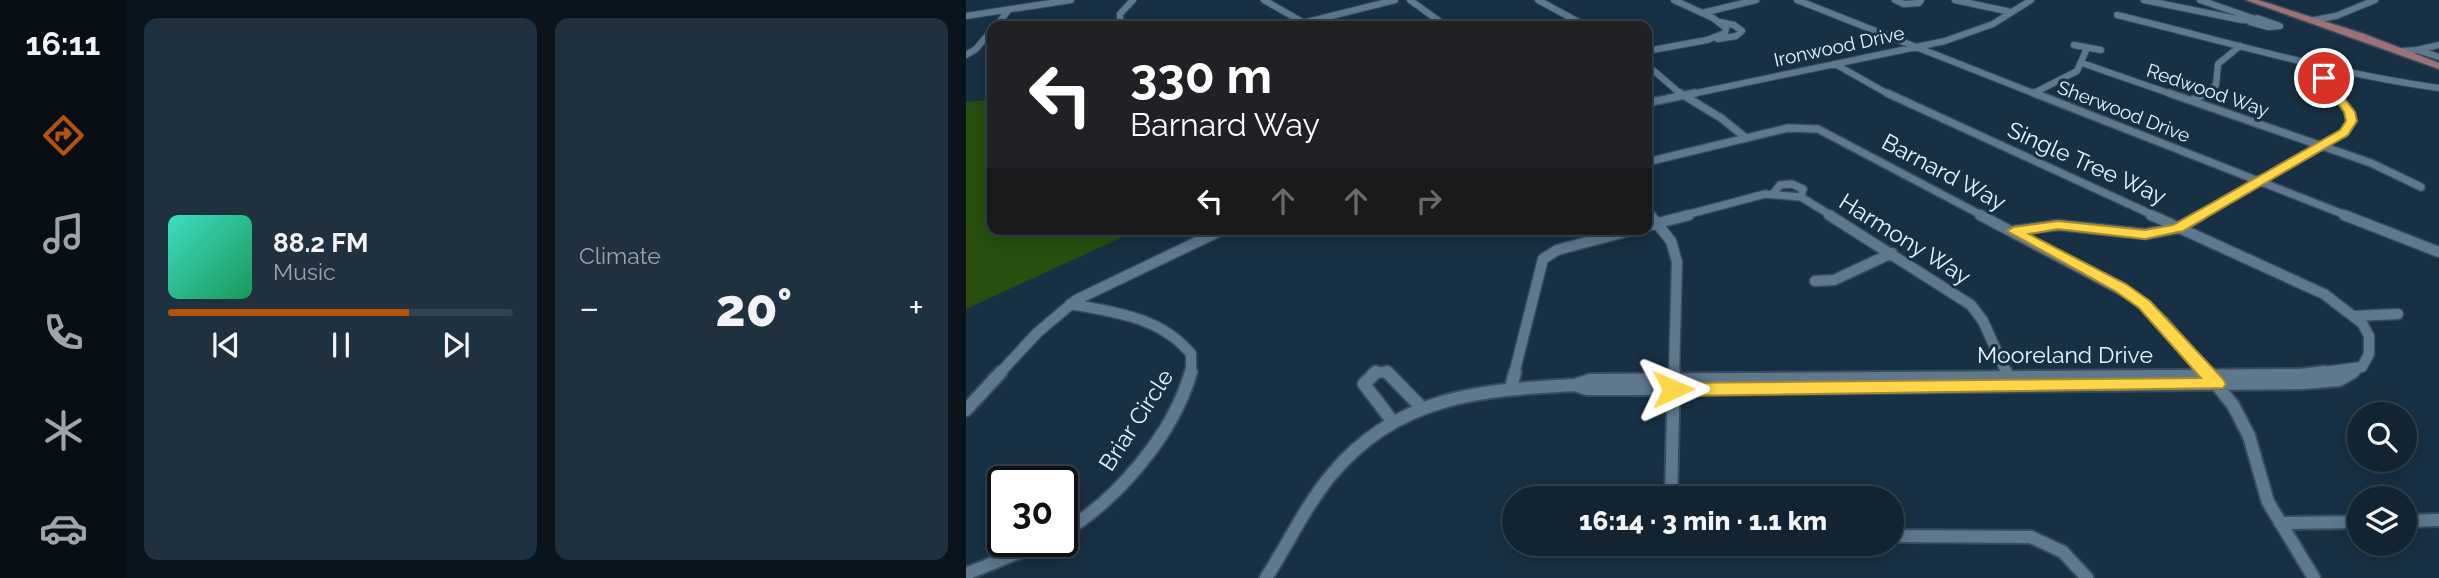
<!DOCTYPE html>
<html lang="en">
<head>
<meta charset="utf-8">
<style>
	:root { --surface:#122432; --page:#1f303e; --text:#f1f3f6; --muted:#9ca4ac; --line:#31414d; --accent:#b45309 }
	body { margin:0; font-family:Raleway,sans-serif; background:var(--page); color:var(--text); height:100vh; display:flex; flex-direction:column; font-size:26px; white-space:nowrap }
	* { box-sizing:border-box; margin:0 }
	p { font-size:23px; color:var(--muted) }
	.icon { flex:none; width:38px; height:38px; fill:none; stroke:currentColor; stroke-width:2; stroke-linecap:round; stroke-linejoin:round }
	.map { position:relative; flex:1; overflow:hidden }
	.panel { display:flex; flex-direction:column; gap:18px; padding:18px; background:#0a141c; width:840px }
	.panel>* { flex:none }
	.banner { position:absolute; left:21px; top:21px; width:665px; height:214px; border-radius:14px; box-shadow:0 4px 18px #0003,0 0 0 2px var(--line); background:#202124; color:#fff; overflow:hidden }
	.buttons { position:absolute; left:1381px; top:402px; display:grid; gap:14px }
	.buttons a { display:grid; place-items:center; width:70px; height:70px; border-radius:50%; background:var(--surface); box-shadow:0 4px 18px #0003,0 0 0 2px var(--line); font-size:35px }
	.speed { position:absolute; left:21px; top:466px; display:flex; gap:14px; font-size:35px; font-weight:700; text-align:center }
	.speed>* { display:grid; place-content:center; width:91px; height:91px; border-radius:50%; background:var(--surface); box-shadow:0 4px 18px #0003,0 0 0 2px var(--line); line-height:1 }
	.speed .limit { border:4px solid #111; border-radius:10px; background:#fff; color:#111 }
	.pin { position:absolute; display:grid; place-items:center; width:60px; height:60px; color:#fff; margin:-30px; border:4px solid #fff; border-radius:50%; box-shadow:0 2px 7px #0007 }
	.me { position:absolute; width:77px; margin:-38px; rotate:89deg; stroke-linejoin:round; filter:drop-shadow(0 0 5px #0008) }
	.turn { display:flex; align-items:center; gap:24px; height:147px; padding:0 28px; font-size:32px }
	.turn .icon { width:91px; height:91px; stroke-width:2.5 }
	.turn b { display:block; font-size:49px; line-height:60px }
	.lanes { display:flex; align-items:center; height:66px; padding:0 28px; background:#0003; justify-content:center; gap:35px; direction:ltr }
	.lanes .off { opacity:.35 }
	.big { font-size:52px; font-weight:800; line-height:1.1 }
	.panel .tile { flex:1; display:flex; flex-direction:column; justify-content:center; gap:10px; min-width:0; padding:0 24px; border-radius:14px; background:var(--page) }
	.song { display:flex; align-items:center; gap:21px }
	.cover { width:84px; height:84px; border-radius:10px; background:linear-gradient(135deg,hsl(170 70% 55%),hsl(150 70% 35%)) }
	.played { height:7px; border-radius:4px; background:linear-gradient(90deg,var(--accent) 70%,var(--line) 70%) }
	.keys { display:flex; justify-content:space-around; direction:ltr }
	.heat { display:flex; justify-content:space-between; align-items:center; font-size:38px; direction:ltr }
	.panel .tiles { flex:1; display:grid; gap:18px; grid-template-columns:repeat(2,1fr) }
	.trip { position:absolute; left:536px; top:486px; width:402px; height:70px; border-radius:35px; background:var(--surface); box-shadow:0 4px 18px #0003,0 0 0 2px var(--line); font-weight:800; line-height:70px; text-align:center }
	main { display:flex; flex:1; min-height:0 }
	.tab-bar { display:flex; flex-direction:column; width:126px; justify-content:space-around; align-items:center; background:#070e14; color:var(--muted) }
	.tab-bar .icon { width:49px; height:49px }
	.tab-bar .selected { color:var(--accent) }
	.tab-bar b { font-size:32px; color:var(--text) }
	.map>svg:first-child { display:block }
	.green { fill:#274f0e }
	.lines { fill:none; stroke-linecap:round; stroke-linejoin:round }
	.minor-far3-casing { stroke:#394c5c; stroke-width:8 }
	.minor-far2-casing { stroke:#394c5c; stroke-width:10 }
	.minor-far1-casing { stroke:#394c5c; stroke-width:13 }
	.minor-casing { stroke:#394c5c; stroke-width:16 }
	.primary-casing { stroke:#394c5c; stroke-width:3 }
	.minor-far3 { stroke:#5e788e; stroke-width:6 }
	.minor-far2 { stroke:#5e788e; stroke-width:7 }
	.minor-far1 { stroke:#5e788e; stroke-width:10 }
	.minor { stroke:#5e788e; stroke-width:12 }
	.primary { fill:#9c7274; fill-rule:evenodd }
	.route { fill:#ffd54a; stroke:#a68a30; stroke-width:2 }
	.labels { text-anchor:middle; stroke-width:6; stroke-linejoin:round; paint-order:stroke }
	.far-street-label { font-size:19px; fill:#e8f4fe; stroke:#183043 }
	.street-label { font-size:23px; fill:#e8f4fe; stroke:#183043 }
</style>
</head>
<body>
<main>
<nav class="tab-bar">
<b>16:11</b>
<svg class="icon selected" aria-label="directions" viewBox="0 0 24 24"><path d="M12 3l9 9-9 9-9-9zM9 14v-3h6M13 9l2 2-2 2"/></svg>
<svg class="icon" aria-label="music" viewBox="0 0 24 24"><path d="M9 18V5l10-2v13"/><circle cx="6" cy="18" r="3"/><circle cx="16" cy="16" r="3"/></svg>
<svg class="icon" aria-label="phone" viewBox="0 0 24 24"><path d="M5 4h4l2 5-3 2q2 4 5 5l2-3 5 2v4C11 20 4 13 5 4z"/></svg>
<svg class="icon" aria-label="climate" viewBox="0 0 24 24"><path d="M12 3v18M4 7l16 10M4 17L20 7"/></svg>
<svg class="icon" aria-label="car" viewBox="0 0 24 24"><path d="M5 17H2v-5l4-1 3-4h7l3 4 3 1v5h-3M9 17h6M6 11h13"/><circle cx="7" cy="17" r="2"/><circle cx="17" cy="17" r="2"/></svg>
</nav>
<section class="panel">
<div class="tiles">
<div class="tile">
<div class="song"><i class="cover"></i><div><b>88.2 FM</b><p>Music</p></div></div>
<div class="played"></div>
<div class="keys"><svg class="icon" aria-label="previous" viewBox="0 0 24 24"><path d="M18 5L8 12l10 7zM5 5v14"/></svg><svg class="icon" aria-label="pause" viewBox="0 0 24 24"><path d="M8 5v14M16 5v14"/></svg><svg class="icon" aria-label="next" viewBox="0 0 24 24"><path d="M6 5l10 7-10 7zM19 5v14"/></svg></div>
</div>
<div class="tile"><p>Climate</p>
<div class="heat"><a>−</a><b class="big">20°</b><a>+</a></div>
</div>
</div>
</section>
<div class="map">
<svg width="1473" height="578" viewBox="0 0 1473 578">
	<rect width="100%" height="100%" fill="#183043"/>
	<path class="green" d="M26 100V229H174L0 309V102Z"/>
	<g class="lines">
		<g class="minor-far3-casing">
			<path id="minor-far3" d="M298 0 340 24
				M444 0 480 26
				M572 0 620 26
				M831 0 1072 95
				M929 0 938 4 953 3 955 0
				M989 0 1045 12
				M1178 0 1276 20H1292L1234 0
				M736 13 790 0
				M1151 15C1258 41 1364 73 1473 88
				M0 16 105 0
				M1348 20 1370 16 1409 0
				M1284 22 1302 27 1314 26 1291 18
				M162 25 154 20V14L167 0
				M30 26 42 11
				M325 26 429 0
				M752 39 770 36 776 31 768 25 754 22
				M1108 45 1135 50
				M1451 50 1473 45
				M681 51 741 40 759 33 760 28 747 18 708 0
				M1435 51 1451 50 1473 57
				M0 55 10 49 26 30
				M1116 63 1208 95
				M869 64 924 95
				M681 65 716 95
				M1365 68 1357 75 1370 95
				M1068 93 1111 71 1121 48
				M721 95 979 41 1027 24 1065 0
				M1237 95 1250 85 1252 64 1274 46"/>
		</g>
		<g class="minor-far2-casing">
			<path id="minor-far2" d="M714 93 755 118 780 138
				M921 93 1189 216
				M1068 93 1382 216
				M1203 93 1405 163 1455 187
				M1226 100 1241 93
				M681 103 729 93
				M681 162 822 128 852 129 1017 216
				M807 194 814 185 826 184 837 189 835 197
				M681 211 685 216
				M716 216 799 194 835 197 866 216
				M1232 216 1378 133 1385 121 1383 112 1369 93"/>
		</g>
		<g class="minor-far1-casing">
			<path id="minor-far1" d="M684 215 705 241 711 262 708 374
				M863 215 1005 305 1017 321 1041 374
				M1014 215 1167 296 1198 322 1241 374
				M1185 215 1358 294 1396 323 1403 336V354L1396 367 1342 374
				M1378 215 1473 252
				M681 226 723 215
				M1048 231 1092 225 1179 234 1212 228 1235 215
				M849 281 868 280 926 253
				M104 304C148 312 195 317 225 354V374
				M1389 316 1432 314
				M33 374 71 333 110 300 258 229
				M406 374 417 372 423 374
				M548 374 577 259 591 250 670 229
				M1385 374 1390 370"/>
		</g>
		<g class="minor-casing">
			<path id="minor" d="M410 372 398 384 427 422
				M421 372 455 407
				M1040 372 1043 379
				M1240 372 1267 405 1283 436 1302 502 1348 578
				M609 385 621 389H707L1338 383 1373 380 1387 372
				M545 388 549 372
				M0 410 35 372
				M705 499 708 372
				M1438 521 1473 520
				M1314 523 1393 522
				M543 524 548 526
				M96 533C151 500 207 435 225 372
				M926 536 1065 537 1097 552 1121 578
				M0 574 81 541
				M300 578C322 544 340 505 366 474 431 396 514 390 609 385L624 380 1335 375 1359 372"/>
		</g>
		<g class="primary-casing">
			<path id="primary" d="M1280 0H1292L1398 34 1473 63V69Z"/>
		</g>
		<use href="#minor-far3" class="minor-far3"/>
		<use href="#minor-far2" class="minor-far2"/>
		<use href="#minor-far1" class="minor-far1"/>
		<use href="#minor" class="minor"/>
		<use href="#primary" class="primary"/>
	</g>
	<path class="route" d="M1354 76H1361L1389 112 1391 121 1382 135 1217 231 1179 239 1092 229 1063 234 1160 284 1184 301 1257 379 1260 384 1257 388 707 396 700 394 698 389 700 384 707 383 1235 378 1173 308 1149 291 1041 231 1048 227 1092 221 1179 230 1207 225 1374 130 1380 121 1378 112 1353 78Z"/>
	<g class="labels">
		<g class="far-street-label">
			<text transform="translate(873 46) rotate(-12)" y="7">Ironwood Drive</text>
			<text transform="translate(1242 90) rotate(19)" y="7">Redwood Way</text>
			<text transform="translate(1158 111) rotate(21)" y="7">Sherwood Drive</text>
		</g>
		<g class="street-label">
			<text transform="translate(1121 163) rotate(24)" y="8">Single Tree Way</text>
			<text transform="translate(978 172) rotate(28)" y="8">Barnard Way</text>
			<text transform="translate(939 239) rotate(32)" y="8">Harmony Way</text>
			<text x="1099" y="363">Mooreland Drive</text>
			<text transform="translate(170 420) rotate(-57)" y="8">Briar Circle</text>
		</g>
	</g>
</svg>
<div class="buttons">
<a><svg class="icon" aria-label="search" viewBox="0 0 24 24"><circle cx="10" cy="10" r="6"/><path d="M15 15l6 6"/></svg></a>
<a><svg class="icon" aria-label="layers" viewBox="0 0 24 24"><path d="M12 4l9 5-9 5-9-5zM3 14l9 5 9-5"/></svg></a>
</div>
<div class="speed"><div class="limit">30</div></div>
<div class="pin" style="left:1358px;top:78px;background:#d93025"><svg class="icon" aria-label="arrive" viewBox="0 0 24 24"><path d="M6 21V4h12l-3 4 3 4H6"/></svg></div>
<svg class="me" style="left:707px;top:389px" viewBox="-20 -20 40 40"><path d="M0-17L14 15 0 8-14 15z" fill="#ffd54a" stroke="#fff" stroke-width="4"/></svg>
<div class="trip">16:14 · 3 min · 1.1 km</div>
<div class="banner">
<div class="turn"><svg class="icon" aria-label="left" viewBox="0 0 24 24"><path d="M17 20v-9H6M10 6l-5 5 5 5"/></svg><div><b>330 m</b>Barnard Way</div></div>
<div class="lanes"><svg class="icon" aria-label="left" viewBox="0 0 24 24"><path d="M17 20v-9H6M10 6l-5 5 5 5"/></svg><svg class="icon off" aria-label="ahead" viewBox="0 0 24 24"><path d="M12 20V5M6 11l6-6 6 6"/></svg><svg class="icon off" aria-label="ahead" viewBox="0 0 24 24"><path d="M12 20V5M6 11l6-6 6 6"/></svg><svg class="icon off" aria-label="right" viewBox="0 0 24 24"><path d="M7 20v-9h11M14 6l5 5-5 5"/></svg></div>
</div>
</div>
</main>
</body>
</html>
